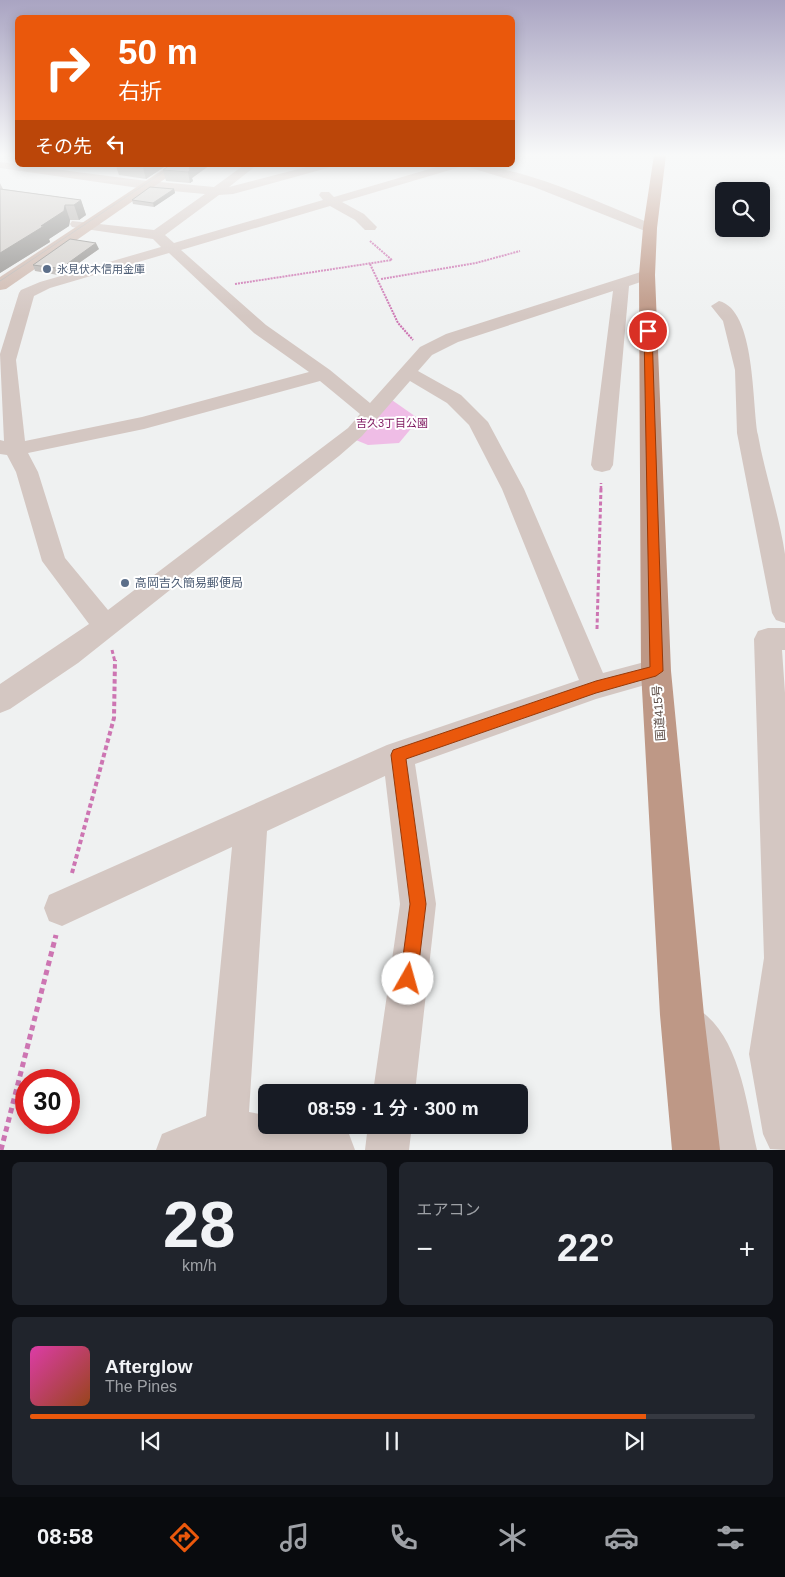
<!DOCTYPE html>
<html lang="ja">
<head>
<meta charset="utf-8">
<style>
	:root { --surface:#171b24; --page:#20242c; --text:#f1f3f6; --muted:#9ea1a6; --line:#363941; --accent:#ea580c }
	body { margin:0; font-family:Arial,"Noto Sans JP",sans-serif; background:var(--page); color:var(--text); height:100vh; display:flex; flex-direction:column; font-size:19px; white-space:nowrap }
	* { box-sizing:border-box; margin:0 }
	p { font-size:16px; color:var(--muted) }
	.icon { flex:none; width:28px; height:28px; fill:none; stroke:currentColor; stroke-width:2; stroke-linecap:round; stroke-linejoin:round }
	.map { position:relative; height:1150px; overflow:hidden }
	.drawer { display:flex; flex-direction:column; gap:12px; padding:12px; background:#0d0f14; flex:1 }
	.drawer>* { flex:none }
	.banner { position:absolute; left:15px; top:15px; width:500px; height:152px; border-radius:8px; box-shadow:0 2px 12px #0003; background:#ea580c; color:#fff; overflow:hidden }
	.fabs { position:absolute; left:715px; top:182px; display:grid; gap:10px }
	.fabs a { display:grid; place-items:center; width:55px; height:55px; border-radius:8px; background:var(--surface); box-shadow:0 2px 12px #0003; font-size:25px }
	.speed { position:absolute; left:15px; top:1069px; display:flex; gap:10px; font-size:25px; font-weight:700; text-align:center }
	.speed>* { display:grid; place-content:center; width:65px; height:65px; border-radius:50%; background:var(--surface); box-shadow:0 2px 12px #0003; line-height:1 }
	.speed .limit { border:8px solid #d22; background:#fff; color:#111 }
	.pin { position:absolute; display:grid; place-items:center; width:42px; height:42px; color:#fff; margin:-21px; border:2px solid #fff; border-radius:50%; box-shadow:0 1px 5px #0007 }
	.me { position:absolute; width:55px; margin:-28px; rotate:7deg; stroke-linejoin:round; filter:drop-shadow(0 0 4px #0008) }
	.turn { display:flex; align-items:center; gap:18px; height:105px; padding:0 20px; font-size:22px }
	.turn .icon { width:65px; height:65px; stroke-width:2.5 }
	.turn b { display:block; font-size:35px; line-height:42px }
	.then { display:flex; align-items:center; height:48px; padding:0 20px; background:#0003; gap:10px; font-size:19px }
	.big { font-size:38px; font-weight:600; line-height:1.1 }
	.drawer .widget { flex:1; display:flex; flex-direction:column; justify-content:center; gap:8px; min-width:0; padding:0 18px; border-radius:8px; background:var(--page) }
	.drawer .dial { align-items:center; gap:0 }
	.dial b { font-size:65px; line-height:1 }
	.song { display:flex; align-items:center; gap:15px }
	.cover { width:60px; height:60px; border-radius:8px; background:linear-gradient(135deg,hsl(320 70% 55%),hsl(20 70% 35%)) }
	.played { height:5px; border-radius:2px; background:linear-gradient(90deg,var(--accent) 85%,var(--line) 85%) }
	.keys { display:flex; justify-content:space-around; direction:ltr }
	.heat { display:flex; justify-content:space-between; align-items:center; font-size:28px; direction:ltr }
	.drawer .tiles { flex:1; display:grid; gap:12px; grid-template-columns:1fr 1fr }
	.widget:last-child { grid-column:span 2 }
	.trip { position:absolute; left:258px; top:1084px; width:270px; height:50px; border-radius:8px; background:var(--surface); box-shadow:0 2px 12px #0003; font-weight:600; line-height:50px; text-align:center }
	.menu { display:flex; height:80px; justify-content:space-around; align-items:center; background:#090b0e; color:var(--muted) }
	.menu .icon { width:35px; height:35px }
	.menu .on { color:var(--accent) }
	.menu b { font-size:22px; color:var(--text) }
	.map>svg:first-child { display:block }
	.green { fill:#efbde6 }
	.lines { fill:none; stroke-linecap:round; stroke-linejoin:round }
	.path-far4 { stroke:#cd75b2; stroke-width:2; stroke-dasharray:2 1; stroke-linecap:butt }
	.path-far3 { stroke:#cd75b2; stroke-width:2.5; stroke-dasharray:3 2; stroke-linecap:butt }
	.path-far2 { stroke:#cd75b2; stroke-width:3; stroke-dasharray:4 2.5; stroke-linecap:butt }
	.path-far1 { stroke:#cd75b2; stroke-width:4; stroke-dasharray:4.5 3; stroke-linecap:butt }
	.path { stroke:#cd75b2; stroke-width:5; stroke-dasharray:5.5 4; stroke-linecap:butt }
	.minor { fill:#d4c7c2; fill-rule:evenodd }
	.major { fill:#ceb8ae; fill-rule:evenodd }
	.highway { fill:#be9886; fill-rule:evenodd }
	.tram { stroke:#b9b4b1; stroke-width:1 }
	.wall { fill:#b4b0ad }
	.shaded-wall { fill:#92908d }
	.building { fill:#d1cdc9; stroke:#92908d }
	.route { fill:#ea580c; stroke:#983908 }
	.service-dot { fill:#5c6f8a; stroke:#fff; stroke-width:2 }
	.labels { text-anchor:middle; stroke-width:4; stroke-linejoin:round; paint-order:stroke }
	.far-service-label { font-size:11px; fill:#4e5e75; stroke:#fff; text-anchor:start }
	.far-park-label { font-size:11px; fill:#7e175f; stroke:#fff }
	.service-label { font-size:12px; fill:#4e5e75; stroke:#fff; text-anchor:start }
	.street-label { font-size:12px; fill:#5c4d47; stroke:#fff }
</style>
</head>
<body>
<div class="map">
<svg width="785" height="1150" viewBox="0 0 785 1150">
	<rect width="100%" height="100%" fill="#eff1f1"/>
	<path class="green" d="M389 398 419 419 399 443 368 445 351 438Z"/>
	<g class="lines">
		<path class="path-far4" d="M370 264 398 323 413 340
			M381 279 476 263 520 251
			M235 284 392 260 370 241"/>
		<path class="path-far3" d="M601 489V483"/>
		<path class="path-far2" d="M597 629 601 488
			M112 650 115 662"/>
		<path class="path-far1" d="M72 873 114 718 115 660"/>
		<path class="path" d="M1 1150 56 935"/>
		<path class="minor" d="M0 162 139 180 214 187 244 165H257L229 187 314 165H333L331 167 233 194 219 195 165 235 174 243 323 200 319 195 321 192H329L334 197 443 165H462L460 167 342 202 364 214 377 227 375 230H365L355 220 330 206 181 250 266 325 330 370 370 403 420 347 446 334 647 270 655 275 652 278 629 286 613 465 610 470 602 472 594 470 591 465 613 291 458 342 432 355 418 371 461 395 488 422 524 489 603 673 656 659 666 663 670 671 666 679 596 699 415 764 436 904 415 1092H373L400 904 385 776 267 831 249 1112 266 1115V1125C295 1125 321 1123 349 1134L355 1150H156L162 1134 206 1116 232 847 62 926 49 921 44 908 49 895 387 745 579 680 502 489 469 425 447 403 410 381 362 436 339 456 78 663 10 709 0 713V684L89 624 42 561 16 472 7 455 0 454V440L4 441 0 354 19 293 21 290 40 282 161 247 153 239 72 227 70 224 72 221 154 230 205 194 139 188 0 168ZM169 253 254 333 309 372 142 417 25 441 16 360 34 296 50 288ZM320 381 360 414 348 428 108 610 65 558 38 472 28 453 144 429Z
			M466 165C523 165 601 204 655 225L657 228 655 231H645L534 187 468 167Z
			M719 301C756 310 752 405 758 435 765 475 779 514 785 554 785 577 785 601 785 623L776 620 772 613 737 433 735 370 723 321 711 306Z
			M768 628H785V650H782L785 693V1150L770 1149 763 1134 749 1054 764 958 754 639 758 631Z
			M688 1004C739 1025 746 1102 757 1150H713L697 1070 674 1038 668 1024 674 1010Z
			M368 1125H412L409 1150H365Z"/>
		<path class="major" d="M170 165H185L6 289 0 290V277Z"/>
		<path class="highway" d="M654 155H666L657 228 655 275 671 671 704 1015 720 1150H672L660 1015 641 671 639 275 643 228Z"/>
		<path class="tram" d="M0 281 174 165"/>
	</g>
	<path class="wall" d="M113 165H167L146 179 119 175 116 166Z
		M170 165H210L192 178 193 181 190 183 166 181 163 170Z
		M0 183 3 189 81 200 86 215 79 220H70L69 226 49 239 50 242 0 273Z
		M174 189 175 193 154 207 133 204 132 200Z
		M99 249 66 272 58 275 35 271 33 265Z"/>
	<path class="shaded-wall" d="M147 165H167L146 179 143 168Z
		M192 165H210L192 178 193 181 190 183 188 172 189 168Z
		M174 189 175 193 154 207 153 203Z
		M81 200 86 215 79 220 74 205Z
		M65 205 70 220 69 226 49 239 50 242 0 273V253L41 226Z
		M96 243 99 249 66 272 58 275 56 268Z"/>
	<path class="building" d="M120 165H147L143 168Z
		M170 165H192L189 168 190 170 188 172 163 170Z
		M150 187 174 189 153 203 132 200Z
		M0 189 81 200 74 205H65L64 211 41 226H44L0 253Z
		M70 239 96 243 64 266 56 268 33 265Z"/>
	<linearGradient id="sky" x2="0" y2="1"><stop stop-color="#a9a4c2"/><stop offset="0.49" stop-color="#f8f9f9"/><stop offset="1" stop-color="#f8f9f9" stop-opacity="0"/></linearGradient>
	<rect width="785" height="316" fill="url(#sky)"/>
	<path class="route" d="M648 328 652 331 663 671 656 676 596 693 406 759 426 904 417 979 415 985 408 988 402 985 400 979 410 904 391 755 393 750 596 681 650 667 644 331Z"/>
	<g class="service-dot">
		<circle cx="47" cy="269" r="5"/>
		<circle cx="125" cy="583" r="5"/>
	</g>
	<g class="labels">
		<g class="far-service-label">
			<text x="57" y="273">氷見伏木信用金庫</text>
		</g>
		<g class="far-park-label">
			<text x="392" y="427">吉久3丁目公園</text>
		</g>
		<g class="service-label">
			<text x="135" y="587">高岡吉久簡易郵便局</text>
		</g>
		<g class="street-label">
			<text transform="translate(659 713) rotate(-94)" y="4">国道415号</text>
		</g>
	</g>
</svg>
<div class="fabs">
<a><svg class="icon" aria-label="search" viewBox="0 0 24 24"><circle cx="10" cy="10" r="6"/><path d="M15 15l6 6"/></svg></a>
</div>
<div class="speed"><div class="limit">30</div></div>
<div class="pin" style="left:648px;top:331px;background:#d93025"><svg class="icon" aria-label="arrive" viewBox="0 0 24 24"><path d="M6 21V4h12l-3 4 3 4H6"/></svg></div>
<svg class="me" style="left:408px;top:979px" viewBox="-20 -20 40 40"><circle r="19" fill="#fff"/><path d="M0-13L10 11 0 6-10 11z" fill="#ea580c"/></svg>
<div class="trip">08:59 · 1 分 · 300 m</div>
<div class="banner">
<div class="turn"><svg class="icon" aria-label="right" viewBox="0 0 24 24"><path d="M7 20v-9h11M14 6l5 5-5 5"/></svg><div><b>50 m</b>右折</div></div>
<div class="then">その先<svg class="icon" aria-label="left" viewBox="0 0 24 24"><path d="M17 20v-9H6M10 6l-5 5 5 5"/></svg></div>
</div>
</div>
<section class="drawer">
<div class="tiles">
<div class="widget dial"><b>28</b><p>km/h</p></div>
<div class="widget"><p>エアコン</p>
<div class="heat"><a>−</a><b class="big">22°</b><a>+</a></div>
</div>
<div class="widget">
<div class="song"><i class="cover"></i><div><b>Afterglow</b><p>The Pines</p></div></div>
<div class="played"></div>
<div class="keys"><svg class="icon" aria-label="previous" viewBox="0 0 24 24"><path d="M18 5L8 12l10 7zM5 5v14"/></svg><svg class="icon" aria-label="pause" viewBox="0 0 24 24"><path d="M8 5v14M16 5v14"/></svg><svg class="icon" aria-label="next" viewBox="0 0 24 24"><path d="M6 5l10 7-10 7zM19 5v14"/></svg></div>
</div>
</div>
</section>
<nav class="menu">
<b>08:58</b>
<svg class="icon on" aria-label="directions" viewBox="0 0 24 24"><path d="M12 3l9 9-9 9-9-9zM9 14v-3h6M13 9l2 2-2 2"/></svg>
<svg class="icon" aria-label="music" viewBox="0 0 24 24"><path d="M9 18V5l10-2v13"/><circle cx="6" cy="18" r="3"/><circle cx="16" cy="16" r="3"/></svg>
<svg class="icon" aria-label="phone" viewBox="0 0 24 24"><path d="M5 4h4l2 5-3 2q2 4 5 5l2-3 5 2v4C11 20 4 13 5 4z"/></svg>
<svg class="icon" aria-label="climate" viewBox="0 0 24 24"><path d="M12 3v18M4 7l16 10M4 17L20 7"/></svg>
<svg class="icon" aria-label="car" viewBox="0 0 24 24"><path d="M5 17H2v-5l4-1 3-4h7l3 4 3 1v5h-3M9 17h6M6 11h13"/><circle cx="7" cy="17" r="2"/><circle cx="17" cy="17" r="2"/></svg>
<svg class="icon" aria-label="filters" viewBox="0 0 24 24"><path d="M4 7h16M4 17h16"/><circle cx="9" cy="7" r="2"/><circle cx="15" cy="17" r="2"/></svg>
</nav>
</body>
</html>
